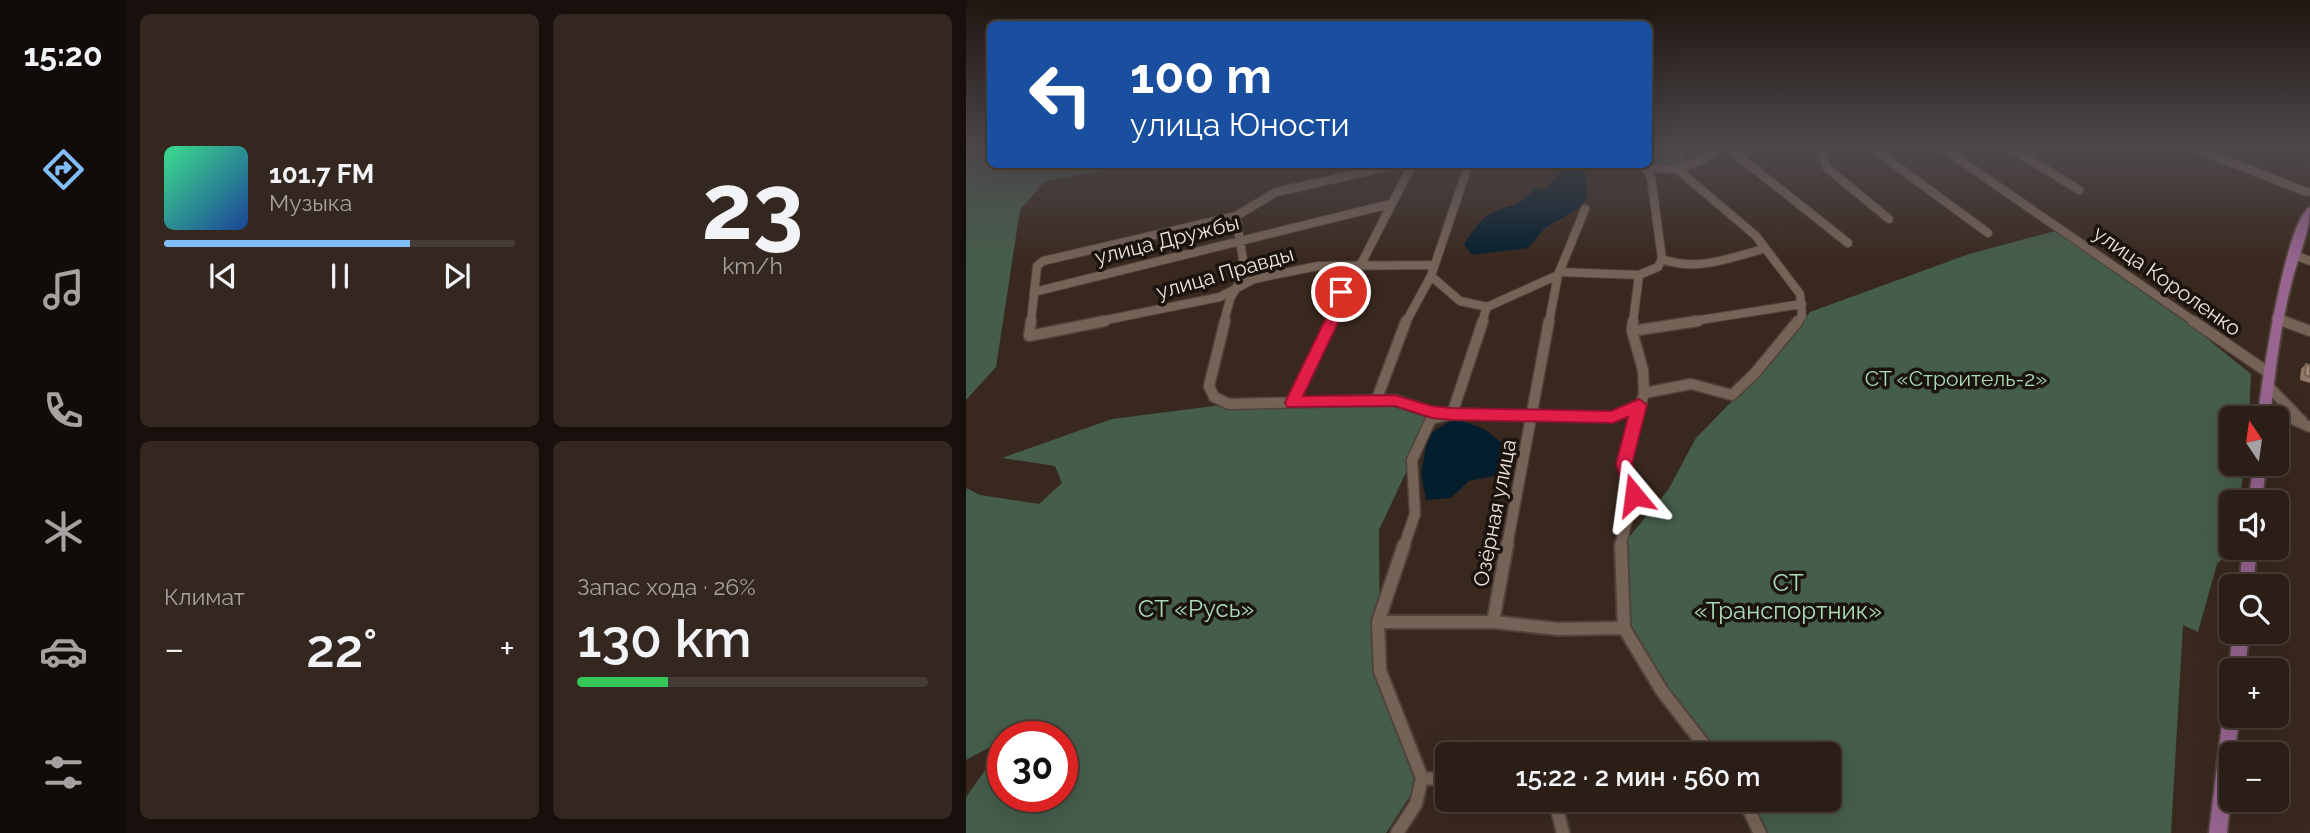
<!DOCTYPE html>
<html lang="ru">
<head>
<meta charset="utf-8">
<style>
	:root { --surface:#2b1e16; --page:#33271f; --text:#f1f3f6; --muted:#a6a2a1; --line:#473c35; --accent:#82bcfa }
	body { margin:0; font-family:Raleway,sans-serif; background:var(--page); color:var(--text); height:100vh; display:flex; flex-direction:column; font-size:26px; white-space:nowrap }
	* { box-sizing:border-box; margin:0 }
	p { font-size:23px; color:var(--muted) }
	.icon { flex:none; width:38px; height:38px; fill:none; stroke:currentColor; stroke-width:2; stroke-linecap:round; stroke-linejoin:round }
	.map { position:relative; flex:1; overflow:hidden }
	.details { display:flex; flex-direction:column; gap:14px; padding:14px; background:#18100c; width:840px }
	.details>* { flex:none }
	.top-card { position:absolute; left:21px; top:21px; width:665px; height:147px; border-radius:10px; box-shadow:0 7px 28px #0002,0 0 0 2px var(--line); background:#1a4fa0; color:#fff; overflow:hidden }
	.needle { width:46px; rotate:347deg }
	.tools { position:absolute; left:1253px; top:406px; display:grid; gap:14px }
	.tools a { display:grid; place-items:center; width:70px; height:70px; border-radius:10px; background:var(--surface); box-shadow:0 7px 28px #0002,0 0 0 2px var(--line); font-size:35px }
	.speed { position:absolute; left:21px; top:721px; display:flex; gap:14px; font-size:35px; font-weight:700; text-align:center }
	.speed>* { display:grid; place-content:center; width:91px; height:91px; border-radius:50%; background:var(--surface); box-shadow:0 7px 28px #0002,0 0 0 2px var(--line); line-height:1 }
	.speed .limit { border:10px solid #d22; background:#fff; color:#111 }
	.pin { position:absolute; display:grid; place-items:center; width:60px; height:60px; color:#fff; margin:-30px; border:4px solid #fff; border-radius:50%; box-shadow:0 2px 7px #0007 }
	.me { position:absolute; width:77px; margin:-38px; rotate:344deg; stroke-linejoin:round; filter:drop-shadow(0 0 5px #0008) }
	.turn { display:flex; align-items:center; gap:24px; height:147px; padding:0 28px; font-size:32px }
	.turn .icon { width:91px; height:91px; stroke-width:2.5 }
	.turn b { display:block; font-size:49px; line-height:60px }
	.big { font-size:52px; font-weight:600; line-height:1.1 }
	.details .card { flex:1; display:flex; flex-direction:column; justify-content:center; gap:10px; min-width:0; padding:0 24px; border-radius:10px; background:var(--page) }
	.details .dial { align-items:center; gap:0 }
	.dial b { font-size:91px; line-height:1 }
	.song { display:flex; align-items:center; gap:21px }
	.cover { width:84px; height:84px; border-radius:10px; background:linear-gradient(135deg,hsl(150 70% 55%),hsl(220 70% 35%)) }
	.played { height:7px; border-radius:4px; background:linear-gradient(90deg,var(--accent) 70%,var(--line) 70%) }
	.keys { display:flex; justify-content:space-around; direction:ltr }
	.heat { display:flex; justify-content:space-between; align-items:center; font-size:38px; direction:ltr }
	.charge { height:10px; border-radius:5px; background:linear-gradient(90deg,#34c759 26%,var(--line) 0) }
	.details .tiles { flex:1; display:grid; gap:14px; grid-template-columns:repeat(2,1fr) }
	.trip { position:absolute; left:469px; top:742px; width:406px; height:70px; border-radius:10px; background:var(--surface); box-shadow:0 7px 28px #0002,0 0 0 2px var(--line); font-weight:600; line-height:70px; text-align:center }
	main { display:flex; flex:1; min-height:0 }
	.tabs { display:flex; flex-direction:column; width:126px; justify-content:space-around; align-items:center; background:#110c09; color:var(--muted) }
	.tabs .icon { width:49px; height:49px }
	.tabs .on { color:var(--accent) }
	.tabs b { font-size:32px; color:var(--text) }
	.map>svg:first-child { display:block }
	.green { fill:#455d4b }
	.water { fill:#041e2e }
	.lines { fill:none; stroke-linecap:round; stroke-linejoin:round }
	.minor-far2-casing { stroke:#51433a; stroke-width:10 }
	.minor-far1-casing { stroke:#51433a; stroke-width:13 }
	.minor-casing { stroke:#51433a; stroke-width:16 }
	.major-casing { stroke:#51433a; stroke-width:4 }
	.minor-far2 { stroke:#766357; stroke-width:8 }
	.minor-far1 { stroke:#766357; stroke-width:10 }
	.minor { stroke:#766357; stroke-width:12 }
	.major { fill:#976590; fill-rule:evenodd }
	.wall { fill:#907767 }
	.building { fill:#a88a78; stroke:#766154; stroke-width:2 }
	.route { fill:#e11d48; stroke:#92132f; stroke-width:2 }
	.labels { text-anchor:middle; stroke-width:7; stroke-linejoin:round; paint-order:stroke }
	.street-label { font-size:21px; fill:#ede1db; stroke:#1a130e }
	.park-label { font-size:21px; fill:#aadcb6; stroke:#1a130e }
	.near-park-label { font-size:24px; fill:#aadcb6; stroke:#1a130e }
</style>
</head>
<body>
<main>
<nav class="tabs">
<b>15:20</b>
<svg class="icon on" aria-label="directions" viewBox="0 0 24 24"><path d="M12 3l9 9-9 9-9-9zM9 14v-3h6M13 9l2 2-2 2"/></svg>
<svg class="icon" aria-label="music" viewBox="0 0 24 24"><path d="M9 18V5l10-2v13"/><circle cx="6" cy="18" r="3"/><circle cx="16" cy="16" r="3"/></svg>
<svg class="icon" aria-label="phone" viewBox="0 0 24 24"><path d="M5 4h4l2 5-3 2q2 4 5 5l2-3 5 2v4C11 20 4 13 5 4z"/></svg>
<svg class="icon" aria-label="climate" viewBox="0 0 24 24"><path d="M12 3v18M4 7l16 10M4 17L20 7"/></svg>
<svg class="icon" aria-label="car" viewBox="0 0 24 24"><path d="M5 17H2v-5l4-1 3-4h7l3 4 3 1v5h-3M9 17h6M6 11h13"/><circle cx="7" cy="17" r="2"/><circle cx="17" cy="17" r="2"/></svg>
<svg class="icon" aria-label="filters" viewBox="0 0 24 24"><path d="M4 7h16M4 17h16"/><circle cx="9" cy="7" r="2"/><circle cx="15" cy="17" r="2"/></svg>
</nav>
<section class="details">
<div class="tiles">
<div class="card">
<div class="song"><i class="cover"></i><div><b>101.7 FM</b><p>Музыка</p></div></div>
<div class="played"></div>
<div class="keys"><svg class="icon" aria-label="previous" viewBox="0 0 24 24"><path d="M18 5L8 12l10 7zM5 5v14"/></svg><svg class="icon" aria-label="pause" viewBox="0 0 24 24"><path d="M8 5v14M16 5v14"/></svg><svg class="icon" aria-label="next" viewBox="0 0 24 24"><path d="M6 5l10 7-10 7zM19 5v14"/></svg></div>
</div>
<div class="card dial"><b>23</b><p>km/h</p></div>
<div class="card"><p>Климат</p>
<div class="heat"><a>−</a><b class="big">22°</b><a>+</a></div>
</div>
<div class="card"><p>Запас хода · 26%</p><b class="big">130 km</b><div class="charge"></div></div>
</div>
</section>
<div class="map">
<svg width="1344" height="833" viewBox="0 0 1344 833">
	<rect width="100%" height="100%" fill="#39281e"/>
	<path class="green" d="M0 147H24V164L212 165 196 170 151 168 79 181 54 210 30 367 0 400Z
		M683 147H719V164L704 169 682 164Z
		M1089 231 1227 327 1285 374 1283 418H1265V464H1278L1274 502H1265V548H1268L1251 564 1232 632 1217 625 1205 833H800L784 800H863V754H750L696 691 658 628 654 548 702 490 730 438 819 347 844 312 1003 254Z
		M410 401 465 419 413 530 414 671 456 778 420 833H0V797L37 745V796H96V737H37V740L0 760V488L14 495 73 504 96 483 89 466 36 458 146 419 263 404Z"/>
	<path class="water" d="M594 165H618L622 194 619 200 613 208 579 228 562 248 506 255 498 244C506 233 513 220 524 214 544 204 553 207 568 189L584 188 583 184 593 175Z
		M489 418 518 429 544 449 533 475 503 481 485 498 460 500 455 474 462 435Z"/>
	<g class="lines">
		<g class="minor-far2-casing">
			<path id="minor-far2" d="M761 147 882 243
				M853 147 861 168 923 219
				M905 147 1022 233
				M975 147 1229 322
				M1044 147 1113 190
				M1226 147 1341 192
				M445 164H517
				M678 166C706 174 733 165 755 147
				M711 169 790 236 834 294 836 316 831 322
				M1326 254 1344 261
				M696 259C730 272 764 258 797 249
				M594 272 673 275
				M465 276 494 301 521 307 592 275
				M68 292 424 204
				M1310 318 1321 322
				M65 322 71 266 77 261 270 216 310 192 434 164
				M130 322 254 297 288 279 352 266 467 265
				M258 322 264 299 279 272 270 216
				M365 322C376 302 373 275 395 264L446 165
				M440 322 465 276 502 166
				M516 322 521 307
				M583 322 592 275 619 209
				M667 322 673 275 692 267 696 259 685 177 676 164
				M721 322 836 304"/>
		</g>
		<g class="minor-far1-casing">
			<path id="minor-far1" d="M65 321 63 336 139 321
				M259 321 243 386 248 397 263 404 429 400 466 412 486 414 647 417 673 405
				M1227 321 1303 373
				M1317 321 1344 331
				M666 331 732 321
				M1301 385 1336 421
				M678 393 725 384 766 395 789 373 832 321
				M410 401 440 321
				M326 402 366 321
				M1299 407 1344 427
				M438 546 449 514 446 460 465 419 486 414 517 321
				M541 546 583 321
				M654 546 668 495 658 464 678 393 677 370 666 331 667 321"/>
		</g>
		<g class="minor-casing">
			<path id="minor" d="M655 545 658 628 696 691 745 754
				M412 622H527L592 629 658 628
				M527 622 541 545
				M456 778 481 780
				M589 800 597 833
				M778 800 794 833
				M431 833 450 804 456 778 414 671 412 622 438 545"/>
		</g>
		<g class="major-casing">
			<path id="major" d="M1344 207C1344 233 1331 259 1325 285 1314 329 1309 373 1304 418H1292C1295 385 1319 221 1344 207Z
				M1288 464H1300L1296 502H1282Z
				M1277 548H1291L1287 586H1273Z
				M1267 632H1283L1279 670H1265V675L1263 670Z
				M1265 708V716H1273L1269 754H1265V792L1261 833H1243L1257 716 1259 710Z"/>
		</g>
		<use href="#minor-far2" class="minor-far2"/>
		<use href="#minor-far1" class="minor-far1"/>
		<use href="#minor" class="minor"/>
		<use href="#major" class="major"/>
	</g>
	<path class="wall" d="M1340 364 1344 365V383L1334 380 1335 369Z"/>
	<path class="building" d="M1340 364 1344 365V377L1339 375Z"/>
	<linearGradient id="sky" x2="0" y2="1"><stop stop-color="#1f1610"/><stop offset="0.56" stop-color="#4e484c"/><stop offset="1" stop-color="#4e484c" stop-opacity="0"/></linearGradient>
	<rect width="1344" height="263" fill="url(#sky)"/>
	<path class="route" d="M375 288 382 292 381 304 337 396 429 395 466 406 486 408 645 411 673 399 681 405 666 464 676 495 674 501H662L650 464 662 417 647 423 486 420 466 418 429 406 321 407 319 402 367 304 368 292Z"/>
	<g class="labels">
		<g class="street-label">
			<text transform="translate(201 240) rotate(-14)" y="7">улица Дружбы</text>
			<text transform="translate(259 273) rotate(-16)" y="7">улица Правды</text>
			<text transform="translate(1201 281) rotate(35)" y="7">улица Короленко</text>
			<text transform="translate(529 513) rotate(-79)" y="7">Озёрная улица</text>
		</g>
		<g class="park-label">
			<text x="990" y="386">СТ «Строитель-2»</text>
		</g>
		<g class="near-park-label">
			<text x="822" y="591">СТ<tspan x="822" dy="28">«Транспортник»</tspan></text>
			<text x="230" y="617">СТ «Русь»</text>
		</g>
	</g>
</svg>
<div class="tools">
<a><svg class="needle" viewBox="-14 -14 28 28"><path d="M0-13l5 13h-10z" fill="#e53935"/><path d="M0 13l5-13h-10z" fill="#a6a2a1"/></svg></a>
<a><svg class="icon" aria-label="sound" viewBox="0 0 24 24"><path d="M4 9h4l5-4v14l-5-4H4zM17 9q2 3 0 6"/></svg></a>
<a><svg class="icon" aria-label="search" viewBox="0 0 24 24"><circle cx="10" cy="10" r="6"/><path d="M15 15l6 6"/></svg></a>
<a>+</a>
<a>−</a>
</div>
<div class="speed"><div class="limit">30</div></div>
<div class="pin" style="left:375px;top:292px;background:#d93025"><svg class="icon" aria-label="arrive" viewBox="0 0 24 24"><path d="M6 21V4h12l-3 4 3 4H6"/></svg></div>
<svg class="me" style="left:668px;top:495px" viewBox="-20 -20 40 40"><path d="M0-17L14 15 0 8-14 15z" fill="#e11d48" stroke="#fff" stroke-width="4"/></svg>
<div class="trip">15:22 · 2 мин · 560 m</div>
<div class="top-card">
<div class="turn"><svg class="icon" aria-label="left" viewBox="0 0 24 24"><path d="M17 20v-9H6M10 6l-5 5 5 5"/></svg><div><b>100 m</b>улица Юности</div></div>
</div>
</div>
</main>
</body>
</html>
